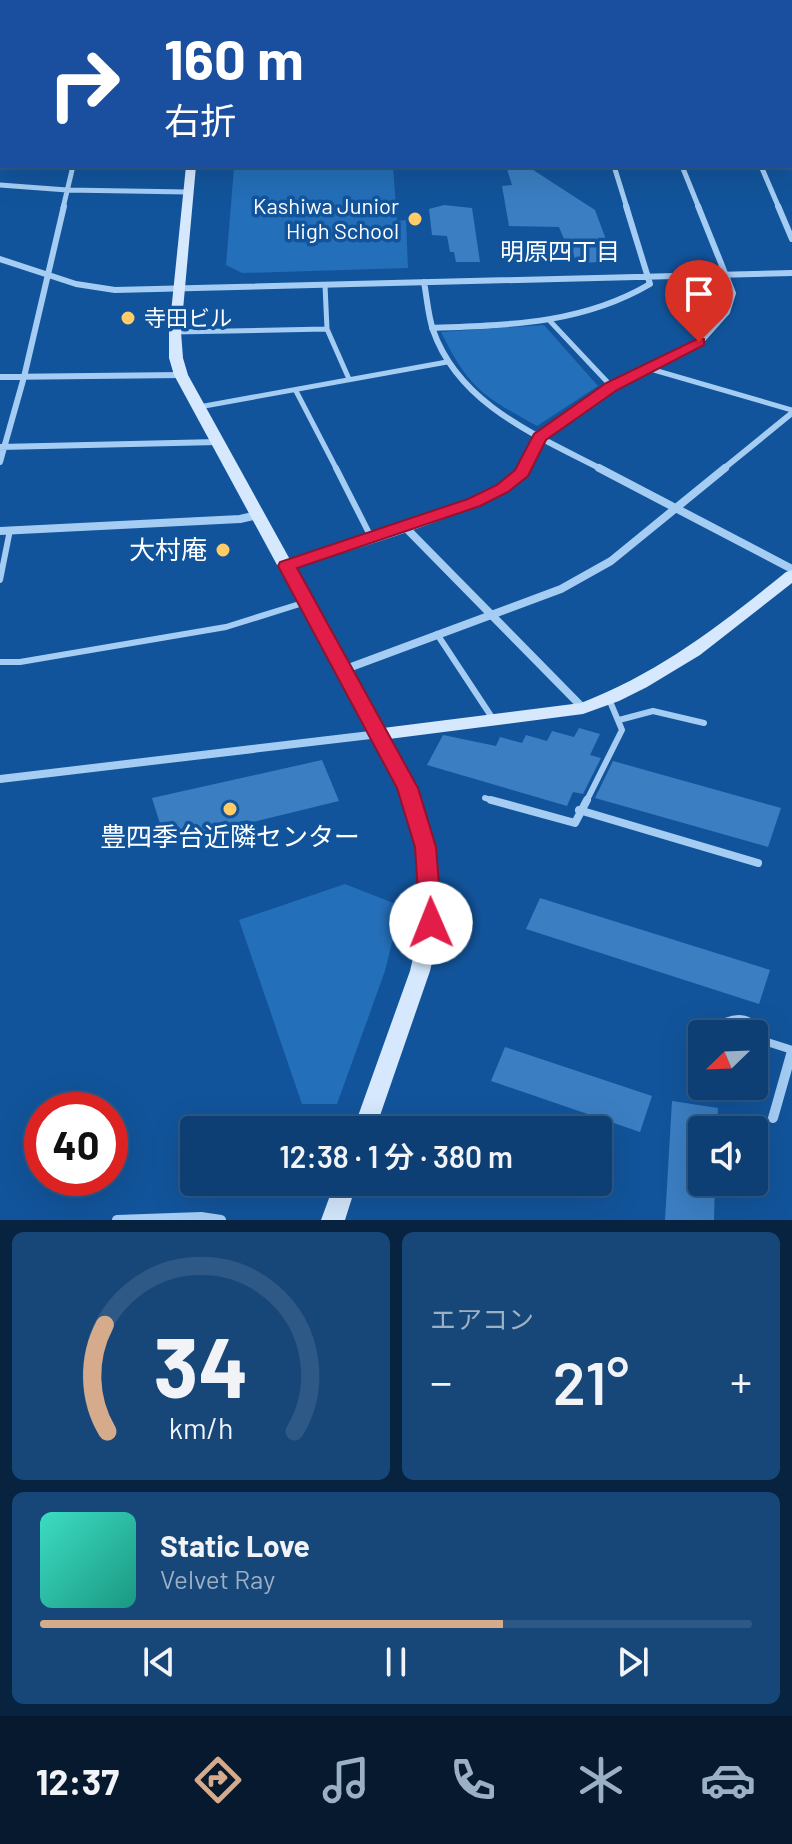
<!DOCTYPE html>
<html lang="ja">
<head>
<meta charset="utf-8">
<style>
	:root { --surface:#0e3f74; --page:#174679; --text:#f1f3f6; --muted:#9bafc5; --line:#2e5886; --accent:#d6ab8b }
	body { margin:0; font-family:Barlow,"Noto Sans JP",sans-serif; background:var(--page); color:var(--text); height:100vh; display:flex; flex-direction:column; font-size:30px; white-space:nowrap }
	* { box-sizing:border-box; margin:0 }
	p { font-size:26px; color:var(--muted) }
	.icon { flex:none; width:44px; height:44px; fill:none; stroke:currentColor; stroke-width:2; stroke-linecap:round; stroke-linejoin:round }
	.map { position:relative; height:1220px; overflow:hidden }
	.details { display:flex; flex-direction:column; gap:12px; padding:12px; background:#082340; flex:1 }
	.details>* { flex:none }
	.guide { position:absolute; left:0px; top:0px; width:792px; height:168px; box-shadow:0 8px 32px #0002,0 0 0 2px var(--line); background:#1a4fa0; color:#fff; overflow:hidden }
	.needle { width:52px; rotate:247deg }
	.controls { position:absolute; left:688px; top:1020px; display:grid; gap:16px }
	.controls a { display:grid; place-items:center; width:80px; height:80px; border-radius:8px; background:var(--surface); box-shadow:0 8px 32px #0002,0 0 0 2px var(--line); font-size:40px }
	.speed { position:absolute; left:24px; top:1092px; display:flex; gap:16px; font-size:40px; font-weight:700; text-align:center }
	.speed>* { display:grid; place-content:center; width:104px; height:104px; border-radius:50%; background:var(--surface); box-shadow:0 8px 32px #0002,0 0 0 2px var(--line); line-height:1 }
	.speed .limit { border:12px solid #d22; background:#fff; color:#111 }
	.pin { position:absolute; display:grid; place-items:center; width:68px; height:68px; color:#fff; margin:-82px -34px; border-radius:50% 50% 50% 0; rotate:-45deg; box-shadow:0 0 8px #0007 }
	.pin .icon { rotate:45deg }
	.me { position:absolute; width:88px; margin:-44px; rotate:359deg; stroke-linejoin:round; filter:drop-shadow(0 0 6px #0008) }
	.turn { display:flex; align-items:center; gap:28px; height:168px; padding:0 32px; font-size:36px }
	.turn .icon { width:104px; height:104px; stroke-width:2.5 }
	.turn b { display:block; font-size:56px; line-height:68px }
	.big { font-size:60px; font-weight:600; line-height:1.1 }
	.details .card { flex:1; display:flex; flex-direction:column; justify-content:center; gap:12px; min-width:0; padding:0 28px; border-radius:12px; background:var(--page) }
	.details .dial { align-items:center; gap:0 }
	.dial svg { height:208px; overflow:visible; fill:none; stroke:var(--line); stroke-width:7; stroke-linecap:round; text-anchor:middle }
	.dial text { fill:var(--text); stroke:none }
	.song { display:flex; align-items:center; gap:24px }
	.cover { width:96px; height:96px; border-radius:12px; background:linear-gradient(135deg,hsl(170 70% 55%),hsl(170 70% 35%)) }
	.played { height:8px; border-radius:4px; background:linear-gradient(90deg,var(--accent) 65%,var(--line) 65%) }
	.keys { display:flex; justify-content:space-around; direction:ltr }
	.heat { display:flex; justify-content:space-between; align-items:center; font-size:44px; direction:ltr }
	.details .tiles { flex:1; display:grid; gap:12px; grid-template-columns:1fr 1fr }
	.card:last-child { grid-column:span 2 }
	.trip { position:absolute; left:180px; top:1116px; width:432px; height:80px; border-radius:8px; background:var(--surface); box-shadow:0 8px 32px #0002,0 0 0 2px var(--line); font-weight:600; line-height:80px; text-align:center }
	.menu { display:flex; height:128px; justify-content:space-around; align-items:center; background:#06192e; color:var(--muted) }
	.menu .icon { width:56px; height:56px }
	.menu .on { color:var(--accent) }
	.menu b { font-size:36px; color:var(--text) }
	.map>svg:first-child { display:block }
	.green { fill:#246fb9 }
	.building { fill:#3b7ec2 }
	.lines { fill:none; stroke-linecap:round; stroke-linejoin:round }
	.lane-far2 { stroke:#a5cdf4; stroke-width:5 }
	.lane-far1 { stroke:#a5cdf4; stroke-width:6 }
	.lane { stroke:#a5cdf4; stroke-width:8 }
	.street-far3 { stroke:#a5cdf4; stroke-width:5 }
	.street-far2 { stroke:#a5cdf4; stroke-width:6 }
	.street-far1 { stroke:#a5cdf4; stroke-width:8 }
	.street { stroke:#a5cdf4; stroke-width:10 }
	.secondary { fill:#d5e8fd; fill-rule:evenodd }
	.route { fill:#e11d48; stroke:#92132f; stroke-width:2 }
	.poi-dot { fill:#ffcc68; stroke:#12549b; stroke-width:3 }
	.labels { text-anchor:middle; stroke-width:7; stroke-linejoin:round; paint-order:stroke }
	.far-poi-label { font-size:22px; fill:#fff; stroke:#12549b; text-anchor:end }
	.far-neighbourhood-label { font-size:24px; fill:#fff; stroke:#12549b }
	.poi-label { font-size:26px; fill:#fff; stroke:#12549b; text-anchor:end }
</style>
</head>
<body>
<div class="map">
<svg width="792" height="1220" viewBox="0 0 792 1220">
	<rect width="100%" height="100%" fill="#12549b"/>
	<path class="green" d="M393 166 397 221 406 220 408 268 242 273 226 265 234 168Z
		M544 325 598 386 537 426C483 396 469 389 441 332Z
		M345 884 401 906 385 971 337 1104H302L239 920Z"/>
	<path class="building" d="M506 166H527L595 210 614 261 582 263V260L575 259 570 244H566L559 227 509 226 502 186 512 185Z
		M444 205 472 208 480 262H456L454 252H450L447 236 432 235 429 209Z
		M579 728 600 734 590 755 601 758 583 794 573 792 567 806 427 765 443 735 496 746 500 737 522 743 526 735 547 741 552 731 574 737Z
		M322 760 339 801 166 843 152 798Z
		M613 761 781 808 768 847 595 798Z
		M540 898 770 970 759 1004 526 929Z
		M505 1047 652 1096 640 1132 491 1081Z
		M672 1101 718 1108 717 1130H702V1182H715L714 1220H665Z"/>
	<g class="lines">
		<path class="lane-far2" d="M325 285 327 329 349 379
			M549 320 612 387
			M175 332 327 329
			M647 368 792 410
			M296 391 337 470
			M199 407 447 362"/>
		<path class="lane-far1" d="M336 468 372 539
			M0 580 10 530
			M437 634 493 719
			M0 662H20L226 627 306 602
			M619 720 653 711 704 723
			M485 798 498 802
			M586 802 622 730 609 699"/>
		<path class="lane" d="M491 800 575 823 587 800
			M579 810 758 863
			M721 1034 722 1024C738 1015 752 1018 761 1034V1040L754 1048
			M761 1040 792 1050"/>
		<path class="street-far3" d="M322 0 344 2
			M54 2 59 0
			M416 2 507 0
			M790 40 792 36
			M614 166 627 208
			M682 166 699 208
			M761 166 779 208
			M0 185 67 190 188 192
			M63 208 73 166"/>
		<path class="street-far2" d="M778 206 792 239
			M0 259 76 284 115 290 792 273
			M424 282C427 298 428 315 433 330 459 405 538 436 603 470
			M432 328C509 325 582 324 650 284L626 206
			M0 377 181 375
			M0 447 218 442
			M0 462 24 377 64 206
			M523 470 539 440 558 423 612 386 702 340 727 312 733 293 698 206
			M722 470 792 413"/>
		<path class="street-far1" d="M599 468 792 569
			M405 527 583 708
			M0 531 240 519 258 515
			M287 566C339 549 496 507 525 468
			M343 670 561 589 611 561 725 468
			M0 779 379 734"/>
		<path class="street" d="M773 1118 792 1051
			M117 1220 201 1217 221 1220"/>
		<path class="secondary" d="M0 64 2 65V71L0 70Z
			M790 83H792V89H790Z
			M186 166H196L181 332 183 358 188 375 383 728 581 703C659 673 722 624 786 572L792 570V583L700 655 647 687 619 701 583 714 389 739 416 788 435 847 441 923 430 971 375 1130H353L410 971 421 923 417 847 398 788 174 375 169 358V332Z
			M335 1182H357L345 1220H321Z"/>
	</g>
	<path class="route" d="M699 338 704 339V345L617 390 546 440 528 476 508 492 480 506 297 568 418 788 436 847 442 923 439 929 431 931 423 929 420 923 415 847 397 788 278 566 280 562 468 499 497 485 515 470 534 434 606 383Z"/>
	<g class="poi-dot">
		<circle cx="415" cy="219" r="8"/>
		<circle cx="128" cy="318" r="8"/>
		<circle cx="223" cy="550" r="8"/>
		<circle cx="230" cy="809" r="8"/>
	</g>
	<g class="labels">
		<g class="far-poi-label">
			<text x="399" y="214">Kashiwa Junior<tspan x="399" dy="25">High School</tspan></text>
			<text x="144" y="326" text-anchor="start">寺田ビル</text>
		</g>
		<g class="far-neighbourhood-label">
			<text x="560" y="260">明原四丁目</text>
		</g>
		<g class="poi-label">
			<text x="207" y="559">大村庵</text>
			<text x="230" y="846" text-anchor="middle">豊四季台近隣センター</text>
		</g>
	</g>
</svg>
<div class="controls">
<a><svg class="needle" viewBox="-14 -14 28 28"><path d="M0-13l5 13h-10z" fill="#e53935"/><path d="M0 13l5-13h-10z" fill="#9bafc5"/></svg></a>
<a><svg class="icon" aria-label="sound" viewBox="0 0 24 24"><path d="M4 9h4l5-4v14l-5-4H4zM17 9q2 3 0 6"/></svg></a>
</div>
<div class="speed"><div class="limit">40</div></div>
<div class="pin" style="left:699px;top:342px;background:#d93025"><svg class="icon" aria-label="arrive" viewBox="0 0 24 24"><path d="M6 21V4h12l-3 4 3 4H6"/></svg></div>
<svg class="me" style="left:431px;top:923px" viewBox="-20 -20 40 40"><circle r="19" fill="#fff"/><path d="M0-13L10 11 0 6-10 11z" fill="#e11d48"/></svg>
<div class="trip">12:38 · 1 分 · 380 m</div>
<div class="guide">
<div class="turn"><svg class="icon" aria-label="right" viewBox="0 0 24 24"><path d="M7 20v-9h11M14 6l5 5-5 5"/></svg><div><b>160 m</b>右折</div></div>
</div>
</div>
<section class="details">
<div class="tiles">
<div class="card dial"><svg viewBox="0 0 100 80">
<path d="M14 69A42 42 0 1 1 86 69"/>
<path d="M14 69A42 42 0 0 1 13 28" stroke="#d6ab8b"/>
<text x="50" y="56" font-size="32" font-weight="700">34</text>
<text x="50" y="72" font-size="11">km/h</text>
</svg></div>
<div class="card"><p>エアコン</p>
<div class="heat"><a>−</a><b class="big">21°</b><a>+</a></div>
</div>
<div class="card">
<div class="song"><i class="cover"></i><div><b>Static Love</b><p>Velvet Ray</p></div></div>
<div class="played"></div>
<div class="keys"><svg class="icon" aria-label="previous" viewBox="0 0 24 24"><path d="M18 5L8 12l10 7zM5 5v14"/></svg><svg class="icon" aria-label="pause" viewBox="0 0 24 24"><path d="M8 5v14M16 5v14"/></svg><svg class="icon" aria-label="next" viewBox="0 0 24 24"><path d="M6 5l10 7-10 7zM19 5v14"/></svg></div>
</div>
</div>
</section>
<nav class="menu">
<b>12:37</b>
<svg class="icon on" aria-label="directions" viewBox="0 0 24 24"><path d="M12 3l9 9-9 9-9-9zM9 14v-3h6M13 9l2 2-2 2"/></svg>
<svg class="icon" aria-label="music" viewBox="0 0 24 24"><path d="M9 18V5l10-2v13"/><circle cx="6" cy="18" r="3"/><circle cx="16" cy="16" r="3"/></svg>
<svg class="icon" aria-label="phone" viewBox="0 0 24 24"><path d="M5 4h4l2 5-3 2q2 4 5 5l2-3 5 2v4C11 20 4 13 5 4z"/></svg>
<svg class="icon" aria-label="climate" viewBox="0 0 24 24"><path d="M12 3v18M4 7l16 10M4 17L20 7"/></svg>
<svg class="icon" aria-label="car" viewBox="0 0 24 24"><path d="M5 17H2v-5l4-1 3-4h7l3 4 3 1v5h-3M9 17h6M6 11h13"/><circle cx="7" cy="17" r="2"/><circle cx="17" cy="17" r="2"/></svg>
</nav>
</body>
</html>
